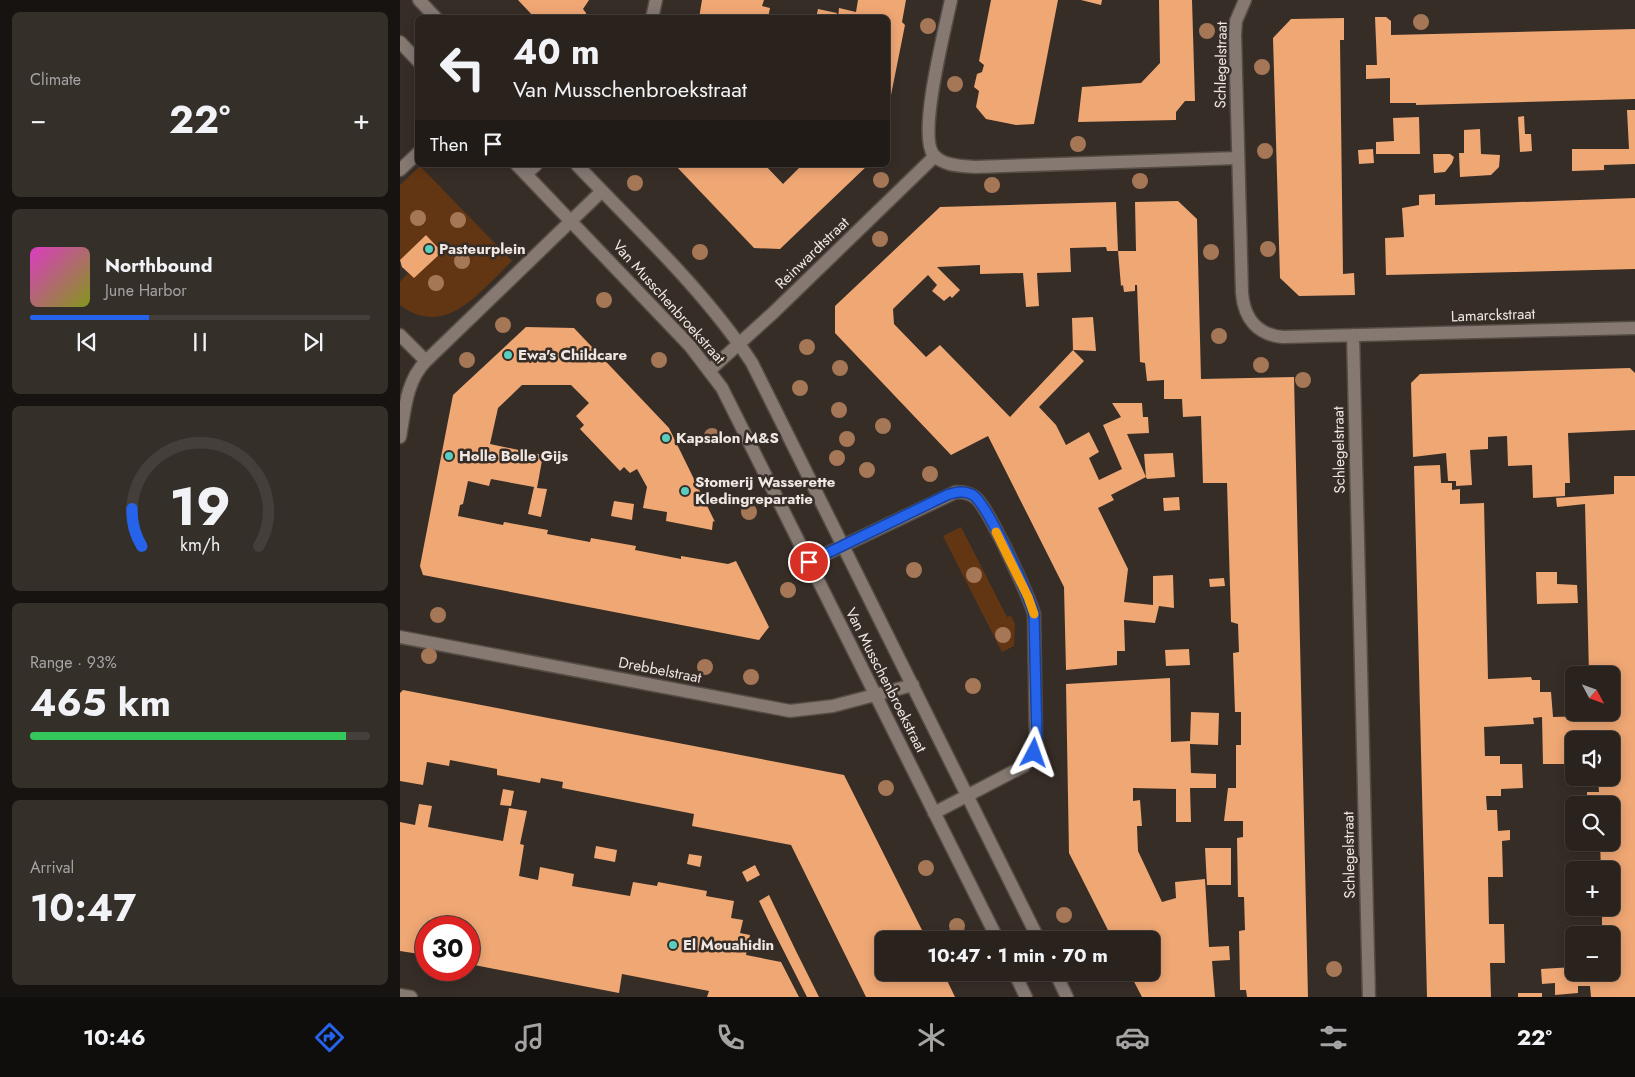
<!DOCTYPE html>
<html lang="en">
<head>
<meta charset="utf-8">
<style>
	:root { --surface:#29221d; --page:#352f2a; --text:#f1f3f6; --muted:#a5a4a4; --line:#453f3b; --accent:#2563eb }
	body { margin:0; font-family:Jost,sans-serif; background:var(--page); color:var(--text); height:100vh; display:flex; flex-direction:column; font-size:19px; white-space:nowrap }
	* { box-sizing:border-box; margin:0 }
	p { font-size:16px; color:var(--muted) }
	.icon { flex:none; width:28px; height:28px; fill:none; stroke:currentColor; stroke-width:2; stroke-linecap:round; stroke-linejoin:round }
	.map { position:relative; flex:1; overflow:hidden }
	.drawer { display:flex; flex-direction:column; gap:12px; padding:12px; background:#171310; width:400px }
	.drawer>* { flex:none }
	.banner { position:absolute; left:15px; top:15px; width:475px; height:152px; border-radius:8px; box-shadow:0 2px 12px #0003,0 0 0 1px var(--line); background:#29221d; color:var(--text); overflow:hidden }
	.needle { width:32px; rotate:131deg }
	.controls { position:absolute; left:1165px; top:666px; display:grid; gap:10px }
	.controls a { display:grid; place-items:center; width:55px; height:55px; border-radius:8px; background:var(--surface); box-shadow:0 2px 12px #0003,0 0 0 1px var(--line); font-size:25px }
	.speed { position:absolute; left:15px; top:916px; display:flex; gap:10px; font-size:25px; font-weight:700; text-align:center }
	.speed>* { display:grid; place-content:center; width:65px; height:65px; border-radius:50%; background:var(--surface); box-shadow:0 2px 12px #0003,0 0 0 1px var(--line); line-height:1 }
	.speed .limit { border:8px solid #d22; background:#fff; color:#111 }
	.pin { position:absolute; display:grid; place-items:center; width:42px; height:42px; color:#fff; margin:-21px; border:2px solid #fff; border-radius:50%; box-shadow:0 1px 5px #0007 }
	.me { position:absolute; width:55px; margin:-28px; rotate:4deg; stroke-linejoin:round; filter:drop-shadow(0 0 4px #0008) }
	.turn { display:flex; align-items:center; gap:18px; height:105px; padding:0 15px; font-size:22px }
	.turn .icon { width:65px; height:65px; stroke-width:2.5 }
	.turn b { display:block; font-size:35px; line-height:42px }
	.then { display:flex; align-items:center; height:48px; padding:0 15px; background:#0003; gap:10px; font-size:19px }
	.big { font-size:38px; font-weight:700; line-height:1.1 }
	.drawer .tile { flex:1; display:flex; flex-direction:column; justify-content:center; gap:8px; min-width:0; padding:0 18px; border-radius:8px; background:var(--page) }
	.drawer .dial { align-items:center; gap:0 }
	.dial svg { height:130px; overflow:visible; fill:none; stroke:var(--line); stroke-width:7; stroke-linecap:round; text-anchor:middle }
	.dial text { fill:var(--text); stroke:none }
	.song { display:flex; align-items:center; gap:15px }
	.cover { width:60px; height:60px; border-radius:8px; background:linear-gradient(135deg,hsl(310 70% 55%),hsl(70 70% 35%)) }
	.played { height:5px; border-radius:2px; background:linear-gradient(90deg,var(--accent) 35%,var(--line) 35%) }
	.keys { display:flex; justify-content:space-around; direction:ltr }
	.heat { display:flex; justify-content:space-between; align-items:center; font-size:28px; direction:ltr }
	.charge { height:8px; border-radius:4px; background:linear-gradient(90deg,#34c759 93%,var(--line) 0) }
	.trip { position:absolute; left:475px; top:931px; width:285px; height:50px; border-radius:8px; background:var(--surface); box-shadow:0 2px 12px #0003,0 0 0 1px var(--line); font-weight:700; line-height:50px; text-align:center }
	.tabs { display:flex; height:80px; justify-content:space-around; align-items:center; background:#100e0c; color:var(--muted) }
	.tabs .icon { width:35px; height:35px }
	.tabs .selected { color:var(--accent) }
	.tabs b { font-size:22px; color:var(--text) }
	main { display:flex; flex:1; min-height:0 }
	.map>svg:first-child { display:block }
	.green { fill:#633613 }
	.building { fill:#efa774 }
	.lines { fill:none; stroke-linecap:round; stroke-linejoin:round }
	.minor-casing { stroke:#554c46; stroke-width:15 }
	.minor { stroke:#857972; stroke-width:12 }
	.tree { fill:#a57757 }
	.route-casing { stroke:#184099; stroke-width:12 }
	.route { stroke:#2563eb; stroke-width:9 }
	.slow { stroke:#f59e0b; stroke-width:9 }
	.poi-dot { fill:#59cebf; stroke:#372d27; stroke-width:2 }
	.labels { text-anchor:middle; stroke-width:5; stroke-linejoin:round; paint-order:stroke }
	.street-label { font-size:15px; fill:#eee7e3; stroke:#372d27 }
	.poi-label { font-size:15px; font-weight:bold; fill:#eee7e3; stroke:#372d27; text-anchor:start }
</style>
</head>
<body>
<main>
<section class="drawer">
<div class="tile"><p>Climate</p>
<div class="heat"><a>−</a><b class="big">22°</b><a>+</a></div>
</div>
<div class="tile">
<div class="song"><i class="cover"></i><div><b>Northbound</b><p>June Harbor</p></div></div>
<div class="played"></div>
<div class="keys"><svg class="icon" aria-label="previous" viewBox="0 0 24 24"><path d="M18 5L8 12l10 7zM5 5v14"/></svg><svg class="icon" aria-label="pause" viewBox="0 0 24 24"><path d="M8 5v14M16 5v14"/></svg><svg class="icon" aria-label="next" viewBox="0 0 24 24"><path d="M6 5l10 7-10 7zM19 5v14"/></svg></div>
</div>
<div class="tile dial"><svg viewBox="0 0 100 80">
<path d="M14 69A42 42 0 1 1 86 69"/>
<path d="M14 69A42 42 0 0 1 8 46" stroke="#2563eb"/>
<text x="50" y="56" font-size="32" font-weight="700">19</text>
<text x="50" y="72" font-size="11">km/h</text>
</svg></div>
<div class="tile"><p>Range · 93%</p><b class="big">465 km</b><div class="charge"></div></div>
<div class="tile"><p>Arrival</p><b class="big">10:47</b></div>
</section>
<div class="map">
<svg width="1235" height="997" viewBox="0 0 1235 997">
	<rect width="100%" height="100%" fill="#372d27"/>
	<path class="green" d="M20 166 112 261C81 290 46 340 0 305V282L8 273 10 275 42 252 26 235 0 260V185Z
		M561 527 607 617 611 616 615 624 614 646 602 652 543 536Z"/>
	<path class="building" d="M118 0H189L183 9 186 13V18H135Z
		M302 0H364L362 6 370 8 368 18H299Z
		M458 0H506L502 22 505 25 491 95 488 96V18H438L439 8 456 12Z
		M591 0H658L634 124 616 125 586 119 576 107 579 91 574 87 577 74 582 72 584 65 579 61Z
		M681 0H702L701 5Z
		M759 0H792L795 101H785L776 112V120L678 122 682 87 741 83 760 63Z
		M418 9 437 13 435 18H416Z
		M975 17H986L991 21V35L1235 29V99L1016 105V103H990V78L966 79V65H977Z
		M944 18V40H940L943 274 954 273 955 295 899 296 880 278 873 38 891 19Z
		M1227 110H1235V164L1204 165V170L1172 171V149H1229Z
		M1124 116 1125 134H1131L1132 151 1120 152 1118 117Z
		M1019 117 1020 154H976V142L994 141 993 118Z
		M1080 129 1081 154 1100 155 1099 167 1091 175 1060 177 1059 153H1064V130Z
		M973 149 974 163 959 164 958 150Z
		M1033 154H1050L1054 157 1052 163 1045 172 1034 173Z
		M275 165H325L328 168 331 165H365L383 184 402 165H468L380 249 354 248Z
		M1035 194V205H1038L1235 198V269L986 275 985 238 1004 237 1002 208 1019 205V195Z
		M778 201 797 219 801 379 894 377 908 997H847L846 990H840L839 931 845 930 844 897H838L837 838 843 837V821H824L828 788H836V745H841V712H835L833 653 839 652 838 624 831 622 827 483H803L801 416 783 417 782 399H764V380L747 381 745 363 740 362 737 285H735V291L724 292 723 285 721 286 718 251H736L735 202Z
		M716 202 718 251H707L706 247 670 248 671 272 637 273 639 306 626 307 623 273 580 274V265L537 267 560 290 552 298 550 296 544 301 532 291 537 285 528 275 493 309 494 324 526 357 540 345 610 417 673 350 672 318 693 317 696 351 673 350 684 361 639 407 656 425 666 445 689 432 699 452 689 458 699 480 722 469 703 425 721 417 712 403H742L743 417H748L749 433 727 434 746 477 744 454 773 453 775 477 747 479 746 477 711 495 714 500 698 508 728 569 724 602 753 605V576L773 575 774 608 759 606 755 623 724 620 725 651H717V665L666 670 664 587 588 436 551 455 435 333V306L540 207Z
		M26 235 42 252 14 278 2 267 0 260Z
		M126 327 174 328 269 428 315 522 313 521 312 530 266 521 267 512 243 508 247 487 237 469 230 473 224 467 220 471 180 429 184 425 176 416 189 403 171 385H122L98 408 90 444 143 455 137 488 147 489 141 517 128 514 134 487 91 479 89 486 68 481 63 504 60 505 58 516 103 525 104 522 148 530 147 534 190 542 191 538 236 546 235 550 281 559V556L328 564 336 561 369 627 359 640 23 575 20 566 53 395Z
		M1230 368 1235 373V430L1168 433 1170 483H1165V496L1133 498 1132 465 1108 466 1107 436 1088 437V449L1070 450 1072 485 1056 486V481H1048L1046 453 1013 457 1011 383 1020 374Z
		M1040 465 1041 483H1052V490L1060 489V504L1084 503 1088 679 1131 677 1132 680H1140V692H1151L1153 717 1190 716V712H1211V675H1189L1185 504 1157 507 1156 498 1214 494V476H1235V997H1191L1190 986H1178V993L1155 995V983L1142 984 1141 969 1174 967 1177 982 1191 981 1190 972H1211V935H1202V913H1189V908H1211V870H1201L1200 842H1211V805H1187V792H1199L1198 778H1211V740H1174V764H1143L1142 717 1133 718 1134 724 1084 727 1085 756H1100V764H1122L1123 788 1101 789V796H1086L1087 810H1097L1098 831 1110 830V840L1102 841 1103 877H1088L1089 924H1104L1105 963H1090L1091 997H1027L1014 466Z
		M779 497 780 510 764 511 763 498Z
		M214 501 234 504 232 520 211 516Z
		M1136 572H1157V584L1177 585 1178 603 1137 604Z
		M824 578 825 586 810 587 809 579Z
		M789 649 790 665 766 666 765 650Z
		M770 678 771 742 790 741 791 712 819 713 818 745 790 744 791 773 816 774V788H790L791 822H776V789L733 788V801L740 800 742 826H737L738 851 762 902 776 898 775 882 805 879 809 947 829 946 830 960 812 961 815 997H742L729 972H751V940H713L669 853 666 684Z
		M3 690 444 775 527 940H484V972H543L555 997H466L391 845 292 826 294 814 162 788 163 782 141 778 140 783 97 775V769L50 760 49 766 27 762 23 785 0 781V693Z
		M103 789 114 791 111 806 100 805Z
		M19 804 32 806 28 827 103 841 109 808 127 811 120 844 124 845 119 876 138 880 140 867 174 874 172 886 230 896 233 882 257 886 258 882 307 891 306 896 334 901 331 918 343 920 340 933 350 935 346 955 381 962 399 997H307L309 991 222 974 219 993 69 964V928H26V955L0 951V822L15 825Z
		M196 846 217 850 215 862 194 858Z
		M805 848H831V885H807Z
		M289 854 302 856 300 867 287 864Z
		M355 865 360 875 347 882 342 872Z
		M369 895 396 951 419 997H407L372 928 359 901Z
		M1118 993H1142V997H1118Z"/>
	<g class="lines">
		<g class="minor-casing">
			<path id="minor" d="M19 0 36 18
				M551 0C545 29 518 133 533 154 542 166 562 166 576 167L837 158
				M845 0 836 21 835 35 842 293C844 318 857 335 883 337L1235 328
				M252 18 256 0
				M0 42 18 61
				M117 165 290 346 322 388 598 940
				M177 165C237 228 304 290 352 363L639 940
				M0 170 18 153
				M126 174 136 165
				M0 335 26 361 202 191
				M953 335 969 997
				M310 370 373 313 535 156
				M0 437C5 410 6 381 26 361
				M409 562 556 492C564 492 571 493 577 499 590 512 628 594 634 614L636 744 632 757 624 766 534 813
				M0 637 390 711 433 706 513 685
				M614 972 626 997
				M655 972 667 997
				M0 995 11 997"/>
		</g>
		<use href="#minor" class="minor"/>
	</g>
	<g class="tree">
		<circle cx="1021" cy="22" r="8"/>
		<circle cx="528" cy="26" r="8"/>
		<circle cx="807" cy="31" r="8"/>
		<circle cx="862" cy="67" r="8"/>
		<circle cx="555" cy="84" r="8"/>
		<circle cx="678" cy="144" r="8"/>
		<circle cx="865" cy="151" r="8"/>
		<circle cx="481" cy="180" r="8"/>
		<circle cx="740" cy="181" r="8"/>
		<circle cx="235" cy="183" r="8"/>
		<circle cx="592" cy="185" r="8"/>
		<circle cx="18" cy="218" r="8"/>
		<circle cx="58" cy="220" r="8"/>
		<circle cx="480" cy="239" r="8"/>
		<circle cx="868" cy="249" r="8"/>
		<circle cx="300" cy="252" r="8"/>
		<circle cx="811" cy="252" r="8"/>
		<circle cx="62" cy="261" r="8"/>
		<circle cx="36" cy="283" r="8"/>
		<circle cx="204" cy="300" r="8"/>
		<circle cx="103" cy="325" r="8"/>
		<circle cx="819" cy="336" r="8"/>
		<circle cx="407" cy="347" r="8"/>
		<circle cx="67" cy="360" r="8"/>
		<circle cx="259" cy="360" r="8"/>
		<circle cx="861" cy="365" r="8"/>
		<circle cx="440" cy="368" r="8"/>
		<circle cx="903" cy="380" r="8"/>
		<circle cx="400" cy="388" r="8"/>
		<circle cx="439" cy="410" r="8"/>
		<circle cx="483" cy="426" r="8"/>
		<circle cx="312" cy="436" r="8"/>
		<circle cx="447" cy="439" r="8"/>
		<circle cx="437" cy="458" r="8"/>
		<circle cx="467" cy="470" r="8"/>
		<circle cx="530" cy="474" r="8"/>
		<circle cx="349" cy="512" r="8"/>
		<circle cx="514" cy="570" r="8"/>
		<circle cx="574" cy="575" r="8"/>
		<circle cx="388" cy="590" r="8"/>
		<circle cx="38" cy="615" r="8"/>
		<circle cx="603" cy="635" r="8"/>
		<circle cx="29" cy="656" r="8"/>
		<circle cx="305" cy="667" r="8"/>
		<circle cx="351" cy="677" r="8"/>
		<circle cx="573" cy="686" r="8"/>
		<circle cx="486" cy="788" r="8"/>
		<circle cx="526" cy="868" r="8"/>
		<circle cx="664" cy="915" r="8"/>
		<circle cx="557" cy="926" r="8"/>
		<circle cx="934" cy="969" r="8"/>
	</g>
	<g class="lines">
		<g class="route-casing">
			<path id="route" d="M409 562 547 495C556 492 564 490 573 495 588 505 628 594 634 614L637 740 634 753"/>
		</g>
		<use href="#route" class="route"/>
		<path class="slow" d="M596 532 628 597 634 614"/>
	</g>
	<g class="poi-dot">
		<circle cx="29" cy="249" r="5"/>
		<circle cx="108" cy="355" r="5"/>
		<circle cx="266" cy="438" r="5"/>
		<circle cx="49" cy="456" r="5"/>
		<circle cx="285" cy="491" r="5"/>
		<circle cx="273" cy="945" r="5"/>
	</g>
	<g class="labels">
		<g class="street-label">
			<text transform="translate(821 65) rotate(-89)" y="5">Schlegelstraat</text>
			<text transform="translate(412 253) rotate(-44)" y="5">Reinwardtstraat</text>
			<text transform="translate(269 302) rotate(48)" y="5">Van Musschenbroekstraat</text>
			<text transform="translate(1093 315) rotate(-2)" y="5">Lamarckstraat</text>
			<text transform="translate(939 450) rotate(-91)" y="5">Schlegelstraat</text>
			<text transform="translate(260 670) rotate(11)" y="5">Drebbelstraat</text>
			<text transform="translate(486 680) rotate(63)" y="5">Van Musschenbroekstraat</text>
			<text transform="translate(949 855) rotate(-91)" y="5">Schlegelstraat</text>
		</g>
		<g class="poi-label">
			<text x="39" y="254">Pasteurplein</text>
			<text x="118" y="360">Ewa's Childcare</text>
			<text x="276" y="443">Kapsalon M&amp;S</text>
			<text x="59" y="461">Holle Bolle Gijs</text>
			<text x="295" y="487">Stomerij Wasserette<tspan x="295" dy="17">Kledingreparatie</tspan></text>
			<text x="283" y="950">El Mouahidin</text>
		</g>
	</g>
</svg>
<div class="controls">
<a><svg class="needle" viewBox="-14 -14 28 28"><path d="M0-13l5 13h-10z" fill="#e53935"/><path d="M0 13l5-13h-10z" fill="#a5a4a4"/></svg></a>
<a><svg class="icon" aria-label="sound" viewBox="0 0 24 24"><path d="M4 9h4l5-4v14l-5-4H4zM17 9q2 3 0 6"/></svg></a>
<a><svg class="icon" aria-label="search" viewBox="0 0 24 24"><circle cx="10" cy="10" r="6"/><path d="M15 15l6 6"/></svg></a>
<a>+</a>
<a>−</a>
</div>
<div class="speed"><div class="limit">30</div></div>
<div class="pin" style="left:409px;top:562px;background:#d93025"><svg class="icon" aria-label="arrive" viewBox="0 0 24 24"><path d="M6 21V4h12l-3 4 3 4H6"/></svg></div>
<svg class="me" style="left:634px;top:753px" viewBox="-20 -20 40 40"><path d="M0-17L14 15 0 8-14 15z" fill="#2563eb" stroke="#fff" stroke-width="4"/></svg>
<div class="trip">10:47 · 1 min · 70 m</div>
<div class="banner">
<div class="turn"><svg class="icon" aria-label="left" viewBox="0 0 24 24"><path d="M17 20v-9H6M10 6l-5 5 5 5"/></svg><div><b>40 m</b>Van Musschenbroekstraat</div></div>
<div class="then">Then<svg class="icon" aria-label="arrive" viewBox="0 0 24 24"><path d="M6 21V4h12l-3 4 3 4H6"/></svg></div>
</div>
</div>
</main>
<nav class="tabs">
<b>10:46</b>
<svg class="icon selected" aria-label="directions" viewBox="0 0 24 24"><path d="M12 3l9 9-9 9-9-9zM9 14v-3h6M13 9l2 2-2 2"/></svg>
<svg class="icon" aria-label="music" viewBox="0 0 24 24"><path d="M9 18V5l10-2v13"/><circle cx="6" cy="18" r="3"/><circle cx="16" cy="16" r="3"/></svg>
<svg class="icon" aria-label="phone" viewBox="0 0 24 24"><path d="M5 4h4l2 5-3 2q2 4 5 5l2-3 5 2v4C11 20 4 13 5 4z"/></svg>
<svg class="icon" aria-label="climate" viewBox="0 0 24 24"><path d="M12 3v18M4 7l16 10M4 17L20 7"/></svg>
<svg class="icon" aria-label="car" viewBox="0 0 24 24"><path d="M5 17H2v-5l4-1 3-4h7l3 4 3 1v5h-3M9 17h6M6 11h13"/><circle cx="7" cy="17" r="2"/><circle cx="17" cy="17" r="2"/></svg>
<svg class="icon" aria-label="filters" viewBox="0 0 24 24"><path d="M4 7h16M4 17h16"/><circle cx="9" cy="7" r="2"/><circle cx="15" cy="17" r="2"/></svg>
<b>22°</b>
</nav>
</body>
</html>
